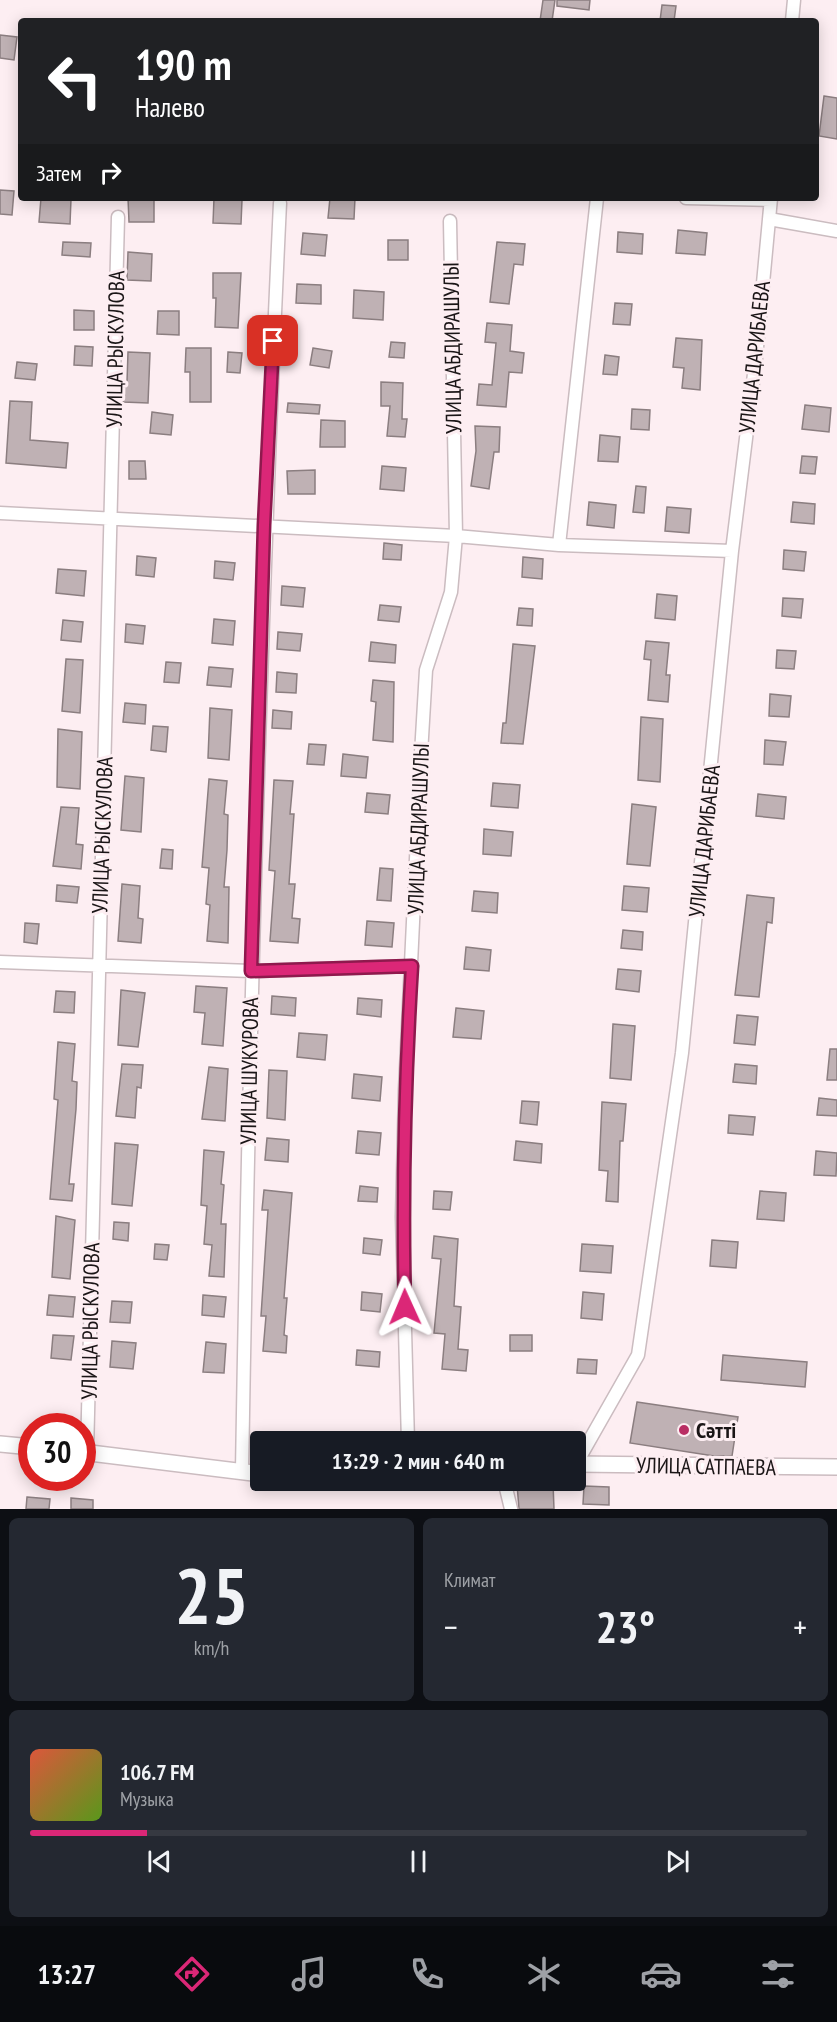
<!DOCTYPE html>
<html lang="ru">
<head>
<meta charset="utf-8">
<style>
	:root { --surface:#171b24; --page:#242831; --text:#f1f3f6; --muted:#9ea1a6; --line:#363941; --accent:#db2777 }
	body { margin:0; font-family:"PT Sans Narrow",sans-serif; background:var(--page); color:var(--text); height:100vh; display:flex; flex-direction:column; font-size:22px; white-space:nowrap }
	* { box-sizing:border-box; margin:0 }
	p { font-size:20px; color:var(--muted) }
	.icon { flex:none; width:33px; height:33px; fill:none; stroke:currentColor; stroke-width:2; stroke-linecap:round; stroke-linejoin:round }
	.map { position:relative; height:1509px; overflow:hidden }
	.drawer { display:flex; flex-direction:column; gap:9px; padding:9px; background:#0d0f14; flex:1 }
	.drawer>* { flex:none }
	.hud { position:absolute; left:18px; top:18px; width:801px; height:183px; border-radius:6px; box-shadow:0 3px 15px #0003; background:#202124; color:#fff; overflow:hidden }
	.speed { position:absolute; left:18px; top:1413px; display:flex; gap:12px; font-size:30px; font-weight:700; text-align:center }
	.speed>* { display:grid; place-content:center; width:78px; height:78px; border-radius:50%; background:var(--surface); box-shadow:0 3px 15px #0003; line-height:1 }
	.speed .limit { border:9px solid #d22; background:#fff; color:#111 }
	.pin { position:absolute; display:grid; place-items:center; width:51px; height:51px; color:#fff; margin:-26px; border-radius:12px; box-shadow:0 3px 9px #0006 }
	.me { position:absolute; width:66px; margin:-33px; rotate:359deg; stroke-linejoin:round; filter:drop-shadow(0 0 4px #0008) }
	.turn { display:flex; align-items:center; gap:21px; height:126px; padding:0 18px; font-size:27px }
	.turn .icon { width:78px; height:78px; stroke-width:2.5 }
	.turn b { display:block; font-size:42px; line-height:51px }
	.then { display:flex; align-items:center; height:57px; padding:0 18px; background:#0003; gap:12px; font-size:22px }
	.big { font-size:45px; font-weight:600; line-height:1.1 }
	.drawer .widget { flex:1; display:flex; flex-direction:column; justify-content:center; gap:9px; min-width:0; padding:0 21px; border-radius:9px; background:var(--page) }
	.drawer .dial { align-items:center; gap:0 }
	.dial b { font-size:78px; line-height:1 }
	.song { display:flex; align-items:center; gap:18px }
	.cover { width:72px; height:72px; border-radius:9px; background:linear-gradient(135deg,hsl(10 70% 55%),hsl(90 70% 35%)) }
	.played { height:6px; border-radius:3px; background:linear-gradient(90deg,var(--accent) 15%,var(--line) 15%) }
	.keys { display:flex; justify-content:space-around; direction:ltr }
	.heat { display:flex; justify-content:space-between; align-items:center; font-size:33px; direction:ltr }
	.drawer .tiles { flex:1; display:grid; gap:9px; grid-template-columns:1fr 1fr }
	.widget:last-child { grid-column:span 2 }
	.trip { position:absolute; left:250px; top:1431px; width:336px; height:60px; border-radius:6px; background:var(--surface); box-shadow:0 3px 15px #0003; font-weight:600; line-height:60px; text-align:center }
	.dock { display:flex; height:96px; justify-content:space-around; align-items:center; background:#090b0e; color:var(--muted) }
	.dock .icon { width:42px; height:42px }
	.dock .active { color:var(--accent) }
	.dock b { font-size:27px; color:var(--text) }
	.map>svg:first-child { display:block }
	.building { fill:#bfb1b4; stroke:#8b7e80; stroke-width:1.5 }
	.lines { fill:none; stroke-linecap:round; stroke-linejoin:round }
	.minor-casing { stroke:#cbbcc0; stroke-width:15 }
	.tertiary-casing { stroke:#cbbcc0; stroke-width:18 }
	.minor { stroke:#fff; stroke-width:12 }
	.tertiary { stroke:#fff; stroke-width:15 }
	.route-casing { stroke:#8e194d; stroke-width:15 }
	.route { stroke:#db2777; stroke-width:10 }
	.poi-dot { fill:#b92d63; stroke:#fdeef2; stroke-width:2 }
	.labels { text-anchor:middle; stroke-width:6; stroke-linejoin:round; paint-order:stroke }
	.street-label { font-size:22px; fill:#1a1516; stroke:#fdeef2 }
	.poi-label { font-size:22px; font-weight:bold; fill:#1a1516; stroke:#fdeef2; text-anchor:start }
</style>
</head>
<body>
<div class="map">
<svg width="837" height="1509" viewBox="0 0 837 1509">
	<rect width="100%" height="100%" fill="#fdeef2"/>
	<path class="building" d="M543 0H555L552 21H540Z
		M557 0H590L589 10 557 6Z
		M662 5 676 6 674 21H660Z
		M0 35 17 37 14 60 0 58Z
		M824 96 837 98V139L819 136Z
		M0 190 14 191 12 215 0 214Z
		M41 198 71 199 70 224 39 222Z
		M128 198H154V222H129Z
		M214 198 242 200 241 224 213 223Z
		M330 198H355L354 219 328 218Z
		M678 230 707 233 705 255 676 253Z
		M618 232 643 234 642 254 617 252Z
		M303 233 327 235 325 256 301 254Z
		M388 240H408V260H388Z
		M63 242 91 243 90 257 62 255Z
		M497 242 525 244 523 265 514 264 509 304 490 302Z
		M128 252 152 254 151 281 127 280Z
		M213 273H241L238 328 215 327 216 298H213Z
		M297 284 321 285V304L296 303Z
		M354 290 384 292 383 320 353 318Z
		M615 303 632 304 630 325 613 324Z
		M74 310 94 311V330H74Z
		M158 311H179V335L157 334Z
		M487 323 512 325 510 351 524 353 522 373 509 372 506 407 477 405 479 384 492 385 496 343 485 342Z
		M676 338 702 340 700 390 682 388 684 368 673 367Z
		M391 342 405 343 404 358 389 357Z
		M75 346 93 347 92 366 74 365Z
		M186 348H211V402H190V372H185Z
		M313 348 332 351 329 368 310 365Z
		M128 352 150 353 148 403 123 402V382H127Z
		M228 352 242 353 240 373 227 372Z
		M605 355 619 357 617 375 603 374Z
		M17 362 37 364 35 380 15 378Z
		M381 382 403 383 402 419H407L405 437 387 436 390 406H381Z
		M10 401 32 402 30 440 68 443 66 468 6 463Z
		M288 403 320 405 319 414 287 412Z
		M805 405 831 408 829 432 802 429Z
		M632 409 650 410 649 430 631 429Z
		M152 412 173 415 171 435 150 433Z
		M321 420 345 421V447H320Z
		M475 426 500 427 499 452H494L489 489 471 486 476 451Z
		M600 435 620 437 618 462 598 461Z
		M802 456 817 457 815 474 800 473Z
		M129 461H145L146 479H129Z
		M382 466 406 468 404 491 380 489Z
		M315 470V494H288L287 471Z
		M636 486 646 487 644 513 633 512Z
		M589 502 616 505 614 528 587 525Z
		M793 502 815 504 814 524 791 522Z
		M667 507 691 509 689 533 665 531Z
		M384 543 402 545 401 560 383 559Z
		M784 550 806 552 804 571 783 569Z
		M137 556 156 558 154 577 136 575Z
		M523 557 543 559 542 579 522 577Z
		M215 561 235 563 233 580 214 578Z
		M58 569 86 571 84 596 56 593Z
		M282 586 305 588 303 607 281 605Z
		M657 594 677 596 675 620 655 618Z
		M783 598 803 599 801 618 782 616Z
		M380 605 401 607 399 622 378 620Z
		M519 608 533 609 532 626 517 625Z
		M214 619 235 621 233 645 212 643Z
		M63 620 83 622 81 642 61 640Z
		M126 624 145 626 143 644 125 642Z
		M278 632 302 634 300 651 277 649Z
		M646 641 669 643 666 675H670L668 702 648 700 651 660 644 659Z
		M371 642 396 645 395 663 369 661Z
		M513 644 535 646 523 744 501 743 503 723H506Z
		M777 650 796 651 794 669 776 668Z
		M66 659 83 660 80 713 62 711Z
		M166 662 181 663 179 683 164 682Z
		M209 667 233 669 231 687 207 685Z
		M277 672 297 674 296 693 276 692Z
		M373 680 394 682 393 742 373 740 376 702 371 701Z
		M770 694 791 696 789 717 769 716Z
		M125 703 146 705 145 724 123 722Z
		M210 708 232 710 229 760 208 758Z
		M273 710 292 712 291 729 272 728Z
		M641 717 663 719 660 782 638 780Z
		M153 726 168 727 166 752 151 750Z
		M58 729 82 732 80 789 57 787Z
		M765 740 786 742 783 765 764 764Z
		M309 744 326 745 324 765 307 764Z
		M343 754 368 757 366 778 341 776Z
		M125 776 144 778 141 832 121 830Z
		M209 779 227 781 224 814 228 815 227 850 224 887H229L228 943 207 941 210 905 206 904 209 868 202 867Z
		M274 780 293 781 290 814H294L289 884H295L292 918 300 919 298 943 270 941 275 871 269 870Z
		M493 783 520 785 518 808 491 806Z
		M367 793 390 795 388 814 365 812Z
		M758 794 786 797 784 819 756 816Z
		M632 804 656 807 650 866 627 864Z
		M61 807 79 808 76 844 83 845 81 869 53 866Z
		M484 829 513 832 511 856 483 854Z
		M162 849 173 850 172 869 160 868Z
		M380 868 393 869 391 901 377 900Z
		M122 884 140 886 138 918 143 919 141 943 118 941Z
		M57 885 79 887 77 903 56 901Z
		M624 886 649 888 647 912 622 910Z
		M474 891 498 893 497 913 472 911Z
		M747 895 774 898 772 923 767 922 759 997 735 995Z
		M367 921 394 923 392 947 365 945Z
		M25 923 39 924 37 944 24 942Z
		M623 930 643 932 642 950 621 948Z
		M466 947 491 950 489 971 464 969Z
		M618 969 641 971 639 992 616 989Z
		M196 986 227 988 223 1046 202 1044 205 1013 194 1012Z
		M121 990 145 993 138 1047 118 1045Z
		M56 991 75 992 74 1013 54 1012Z
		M272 996 296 998 295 1016 271 1014Z
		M358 998 382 1000 381 1017 357 1014Z
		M456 1008 484 1011 481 1039 453 1037Z
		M737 1015 758 1017 755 1045 734 1043Z
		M613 1024 635 1026 631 1080 610 1078Z
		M299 1033 327 1035 325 1060 297 1057Z
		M58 1042 75 1044 72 1081 77 1082 76 1109 69 1184H74L72 1201 50 1199 58 1100 54 1099Z
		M830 1049H837V1080H827Z
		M122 1064 143 1065 141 1088 137 1087 135 1118 116 1116Z
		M735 1064 757 1066 756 1084 733 1082Z
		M209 1067 228 1069 225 1121 202 1119Z
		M269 1070 287 1071 285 1120 267 1118Z
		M354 1074 382 1077 380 1101 352 1098Z
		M819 1098 837 1100V1116L817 1115Z
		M522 1101 539 1102 537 1125 520 1123Z
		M602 1102 626 1104 623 1141H620L618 1202 606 1201 608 1171 599 1170Z
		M729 1115 755 1117 753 1135 728 1133Z
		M358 1131 381 1133 379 1155 356 1153Z
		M267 1138 289 1140 288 1162 265 1160Z
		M516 1141 542 1144 541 1163 514 1160Z
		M115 1143 138 1145 132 1206 112 1204Z
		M204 1150 224 1152 221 1184 224 1185 221 1224H226L224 1277 209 1276 212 1245 204 1244 207 1206 201 1205Z
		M816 1151 837 1153 836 1176 814 1175Z
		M360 1186 378 1188 377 1202 358 1201Z
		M264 1190 292 1193 284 1298H287L284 1335 287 1336 286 1353 263 1351 266 1316H261L268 1210H262Z
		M434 1191 452 1192 450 1210 433 1209Z
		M760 1191 786 1193 784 1221 757 1219Z
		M56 1216 75 1220 70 1279 52 1277Z
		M114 1222 129 1223 128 1241 113 1239Z
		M434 1236 458 1239 454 1306 461 1307 458 1349 468 1350 466 1371 442 1369 445 1334 434 1333 441 1259 432 1258Z
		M364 1238 382 1240 380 1255 363 1253Z
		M712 1240 738 1242 736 1268 710 1266Z
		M155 1244 169 1245 167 1260 154 1259Z
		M582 1244 613 1246 611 1273 580 1271Z
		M362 1292 382 1294 380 1312 361 1310Z
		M583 1292 604 1294 602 1320 581 1318Z
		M49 1295 75 1297 73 1317 47 1315Z
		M203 1295 226 1297 224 1317 202 1315Z
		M112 1301 132 1302 130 1323 110 1322Z
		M53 1335 74 1336 71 1360 51 1358Z
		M510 1335H532V1351H510Z
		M112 1341 136 1343 133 1369 110 1367Z
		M206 1342 226 1344 224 1373 203 1372Z
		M357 1350 380 1352 379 1367 356 1365Z
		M723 1355 807 1362 805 1387 721 1380Z
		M578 1359 597 1360 596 1374 577 1373Z
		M637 1402 738 1417 732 1456H714L630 1443Z
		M553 1483 554 1509H519L517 1484Z
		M584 1486 609 1487V1505L583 1504Z
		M27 1497 50 1499 49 1509H26Z
		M71 1498 93 1500V1509H71Z"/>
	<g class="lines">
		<g class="minor-casing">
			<path id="minor" d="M792 21 794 0
				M686 198 771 200
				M769 219 837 231
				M0 513 456 536 559 545 732 551
				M559 545 597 198
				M0 962 251 971 412 966
				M408 1442 402 1217 405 1090 421 754 426 670 451 592 456 536 450 221
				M87 1453 118 217
				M576 1464 638 1355 682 1053 732 551 756 358 771 198
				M242 1471C249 1048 260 625 280 203
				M504 1480 511 1509"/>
		</g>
		<g class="tertiary-casing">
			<path id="tertiary" d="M0 1444 32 1447
				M82 1452 261 1474
				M576 1464 837 1467
				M301 1480H383"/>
		</g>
		<use href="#minor" class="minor"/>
		<use href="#tertiary" class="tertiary"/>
	</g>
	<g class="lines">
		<g class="route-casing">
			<path id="route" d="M273 341 264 525 251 971 412 966C405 1080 402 1193 405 1307"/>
		</g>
		<use href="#route" class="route"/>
	</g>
	<circle class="poi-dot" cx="684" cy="1430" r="6"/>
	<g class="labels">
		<g class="street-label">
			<text transform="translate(452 348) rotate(-91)" y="8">УЛИЦА АБДИРАШУЛЫ</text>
			<text transform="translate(115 349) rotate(-89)" y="8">УЛИЦА РЫСКУЛОВА</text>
			<text transform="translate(754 357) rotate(-84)" y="8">УЛИЦА ДАРИБАЕВА</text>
			<text transform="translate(418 829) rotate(-88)" y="8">УЛИЦА АБДИРАШУЛЫ</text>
			<text transform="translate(102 835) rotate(-88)" y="8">УЛИЦА РЫСКУЛОВА</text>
			<text transform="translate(704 841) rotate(-84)" y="8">УЛИЦА ДАРИБАЕВА</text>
			<text transform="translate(249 1071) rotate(-89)" y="8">УЛИЦА ШУКУРОВА</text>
			<text transform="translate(90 1321) rotate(-89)" y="8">УЛИЦА РЫСКУЛОВА</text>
			<text transform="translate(706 1466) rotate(1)" y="8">УЛИЦА САТПАЕВА</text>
		</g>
		<g class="poi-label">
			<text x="696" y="1438">Сәтті</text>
		</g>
	</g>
</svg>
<div class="speed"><div class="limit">30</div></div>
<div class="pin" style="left:273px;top:341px;background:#d93025"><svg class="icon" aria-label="arrive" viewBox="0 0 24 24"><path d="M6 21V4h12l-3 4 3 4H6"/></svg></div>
<svg class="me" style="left:405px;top:1307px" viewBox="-20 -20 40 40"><path d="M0-17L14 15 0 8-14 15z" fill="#db2777" stroke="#fff" stroke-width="4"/></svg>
<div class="trip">13:29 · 2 мин · 640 m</div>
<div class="hud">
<div class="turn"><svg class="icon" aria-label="left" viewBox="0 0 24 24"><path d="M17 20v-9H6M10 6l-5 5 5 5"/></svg><div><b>190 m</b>Налево</div></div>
<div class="then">Затем<svg class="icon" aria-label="right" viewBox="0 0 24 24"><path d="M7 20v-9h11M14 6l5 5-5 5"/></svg></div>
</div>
</div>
<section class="drawer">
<div class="tiles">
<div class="widget dial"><b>25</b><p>km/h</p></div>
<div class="widget"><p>Климат</p>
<div class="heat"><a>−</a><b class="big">23°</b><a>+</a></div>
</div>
<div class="widget">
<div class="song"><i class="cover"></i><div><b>106.7 FM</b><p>Музыка</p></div></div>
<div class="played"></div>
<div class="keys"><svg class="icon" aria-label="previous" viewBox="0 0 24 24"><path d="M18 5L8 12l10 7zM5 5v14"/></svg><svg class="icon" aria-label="pause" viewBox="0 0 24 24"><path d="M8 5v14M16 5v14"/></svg><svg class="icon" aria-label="next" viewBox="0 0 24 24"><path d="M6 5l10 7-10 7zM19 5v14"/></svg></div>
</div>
</div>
</section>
<nav class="dock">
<b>13:27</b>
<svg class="icon active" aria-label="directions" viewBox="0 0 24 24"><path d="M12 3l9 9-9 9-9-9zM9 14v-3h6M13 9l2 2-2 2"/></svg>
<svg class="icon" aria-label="music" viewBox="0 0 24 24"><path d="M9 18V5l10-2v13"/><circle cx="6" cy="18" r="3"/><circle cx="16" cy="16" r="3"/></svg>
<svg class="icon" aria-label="phone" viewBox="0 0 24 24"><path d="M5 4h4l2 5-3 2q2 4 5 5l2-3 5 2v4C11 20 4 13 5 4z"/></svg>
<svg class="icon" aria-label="climate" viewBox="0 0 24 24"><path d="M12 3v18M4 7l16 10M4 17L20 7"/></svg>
<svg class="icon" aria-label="car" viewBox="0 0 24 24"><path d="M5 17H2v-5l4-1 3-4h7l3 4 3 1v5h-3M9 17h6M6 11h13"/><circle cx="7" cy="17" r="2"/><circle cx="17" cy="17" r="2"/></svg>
<svg class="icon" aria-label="filters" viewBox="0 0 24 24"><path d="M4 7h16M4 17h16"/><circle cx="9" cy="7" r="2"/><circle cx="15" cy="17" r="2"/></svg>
</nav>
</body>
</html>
